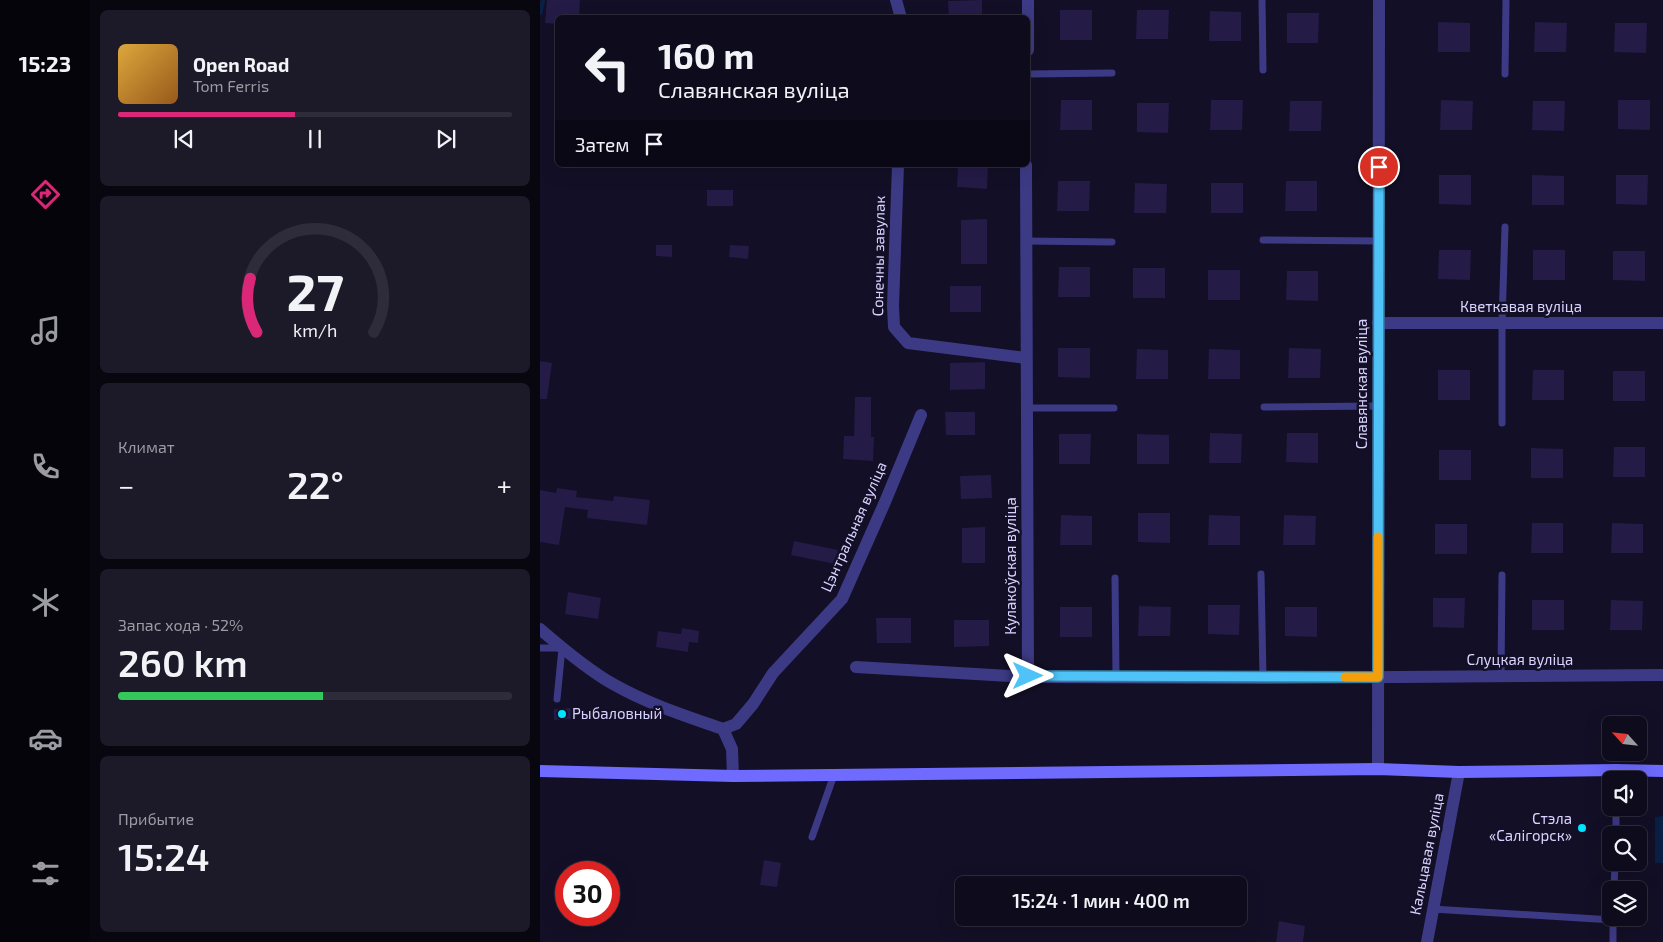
<!DOCTYPE html>
<html lang="ru">
<head>
<meta charset="utf-8">
<style>
	:root { --surface:#0e0b1c; --page:#1c1929; --text:#f1f3f6; --muted:#9b9ba3; --line:#2e2b3b; --accent:#db2777 }
	body { margin:0; font-family:"Exo 2",sans-serif; background:var(--page); color:var(--text); height:100vh; display:flex; flex-direction:column; font-size:19px; white-space:nowrap }
	* { box-sizing:border-box; margin:0 }
	p { font-size:16px; color:var(--muted) }
	.icon { flex:none; width:28px; height:28px; fill:none; stroke:currentColor; stroke-width:2; stroke-linecap:round; stroke-linejoin:round }
	.map { position:relative; flex:1; overflow:hidden }
	.drawer { display:flex; flex-direction:column; gap:10px; padding:10px; background:#08060f; width:450px }
	.drawer>* { flex:none }
	.guide { position:absolute; left:15px; top:15px; width:475px; height:152px; border-radius:8px; box-shadow:0 5px 20px #0002,0 0 0 1px var(--line); background:#0e0b1c; color:var(--text); overflow:hidden }
	.needle { width:32px; rotate:297deg }
	.buttons { position:absolute; left:1062px; top:716px; display:grid; gap:10px }
	.buttons a { display:grid; place-items:center; width:45px; height:45px; border-radius:8px; background:var(--surface); box-shadow:0 5px 20px #0002,0 0 0 1px var(--line); font-size:25px }
	.speed { position:absolute; left:15px; top:861px; display:flex; gap:10px; font-size:25px; font-weight:700; text-align:center }
	.speed>* { display:grid; place-content:center; width:65px; height:65px; border-radius:50%; background:var(--surface); box-shadow:0 5px 20px #0002,0 0 0 1px var(--line); line-height:1 }
	.speed .limit { border:8px solid #d22; background:#fff; color:#111 }
	.pin { position:absolute; display:grid; place-items:center; width:42px; height:42px; color:#fff; margin:-21px; border:2px solid #fff; border-radius:50%; box-shadow:0 1px 5px #0007 }
	.me { position:absolute; width:55px; margin:-28px; rotate:90deg; stroke-linejoin:round; filter:drop-shadow(0 0 4px #0008) }
	.turn { display:flex; align-items:center; gap:18px; height:105px; padding:0 20px; font-size:22px }
	.turn .icon { width:65px; height:65px; stroke-width:2.5 }
	.turn b { display:block; font-size:35px; line-height:42px }
	.then { display:flex; align-items:center; height:48px; padding:0 20px; background:#0003; gap:10px; font-size:19px }
	.big { font-size:38px; font-weight:600; line-height:1.1 }
	.drawer .tile { flex:1; display:flex; flex-direction:column; justify-content:center; gap:8px; min-width:0; padding:0 18px; border-radius:8px; background:var(--page) }
	.drawer .dial { align-items:center; gap:0 }
	.dial svg { height:130px; overflow:visible; fill:none; stroke:var(--line); stroke-width:7; stroke-linecap:round; text-anchor:middle }
	.dial text { fill:var(--text); stroke:none }
	.song { display:flex; align-items:center; gap:15px }
	.cover { width:60px; height:60px; border-radius:8px; background:linear-gradient(135deg,hsl(40 70% 55%),hsl(30 70% 35%)) }
	.played { height:5px; border-radius:2px; background:linear-gradient(90deg,var(--accent) 45%,var(--line) 45%) }
	.keys { display:flex; justify-content:space-around; direction:ltr }
	.heat { display:flex; justify-content:space-between; align-items:center; font-size:28px; direction:ltr }
	.charge { height:8px; border-radius:4px; background:linear-gradient(90deg,#34c759 52%,var(--line) 0) }
	.trip { position:absolute; left:415px; top:876px; width:292px; height:50px; border-radius:8px; background:var(--surface); box-shadow:0 5px 20px #0002,0 0 0 1px var(--line); font-weight:600; line-height:50px; text-align:center }
	main { display:flex; flex:1; min-height:0 }
	.dock { display:flex; flex-direction:column; width:90px; justify-content:space-around; align-items:center; background:#06040b; color:var(--muted) }
	.dock .icon { width:35px; height:35px }
	.dock .selected { color:var(--accent) }
	.dock b { font-size:22px; color:var(--text) }
	.map>svg:first-child { display:block }
	.water { fill:#0a1f44 }
	.lines { fill:none; stroke-linecap:round; stroke-linejoin:round }
	.stream { stroke:#0a1f44; stroke-width:4.5 }
	.building { fill:#241b47 }
	.service { stroke:#3d3a85; stroke-width:7 }
	.minor { stroke:#3d3a85; stroke-width:12 }
	.tertiary { stroke:#3d3a85; stroke-width:12 }
	.secondary { stroke:#6f6bff; stroke-width:12 }
	.route-casing { stroke:#337fa1; stroke-width:12 }
	.route { stroke:#4fc3f7; stroke-width:9 }
	.slow { stroke:#f59e0b; stroke-width:9 }
	.poi-dot { fill:#00e5ff; stroke:#130f26; stroke-width:2 }
	.labels { text-anchor:middle; stroke-width:5; stroke-linejoin:round; paint-order:stroke }
	.street-label { font-size:15px; fill:#d9d4ff; stroke:#130f26 }
	.poi-label { font-size:15px; fill:#d9d4ff; stroke:#130f26; text-anchor:start }
</style>
</head>
<body>
<main>
<nav class="dock">
<b>15:23</b>
<svg class="icon selected" aria-label="directions" viewBox="0 0 24 24"><path d="M12 3l9 9-9 9-9-9zM9 14v-3h6M13 9l2 2-2 2"/></svg>
<svg class="icon" aria-label="music" viewBox="0 0 24 24"><path d="M9 18V5l10-2v13"/><circle cx="6" cy="18" r="3"/><circle cx="16" cy="16" r="3"/></svg>
<svg class="icon" aria-label="phone" viewBox="0 0 24 24"><path d="M5 4h4l2 5-3 2q2 4 5 5l2-3 5 2v4C11 20 4 13 5 4z"/></svg>
<svg class="icon" aria-label="climate" viewBox="0 0 24 24"><path d="M12 3v18M4 7l16 10M4 17L20 7"/></svg>
<svg class="icon" aria-label="car" viewBox="0 0 24 24"><path d="M5 17H2v-5l4-1 3-4h7l3 4 3 1v5h-3M9 17h6M6 11h13"/><circle cx="7" cy="17" r="2"/><circle cx="17" cy="17" r="2"/></svg>
<svg class="icon" aria-label="filters" viewBox="0 0 24 24"><path d="M4 7h16M4 17h16"/><circle cx="9" cy="7" r="2"/><circle cx="15" cy="17" r="2"/></svg>
</nav>
<section class="drawer">
<div class="tile">
<div class="song"><i class="cover"></i><div><b>Open Road</b><p>Tom Ferris</p></div></div>
<div class="played"></div>
<div class="keys"><svg class="icon" aria-label="previous" viewBox="0 0 24 24"><path d="M18 5L8 12l10 7zM5 5v14"/></svg><svg class="icon" aria-label="pause" viewBox="0 0 24 24"><path d="M8 5v14M16 5v14"/></svg><svg class="icon" aria-label="next" viewBox="0 0 24 24"><path d="M6 5l10 7-10 7zM19 5v14"/></svg></div>
</div>
<div class="tile dial"><svg viewBox="0 0 100 80">
<path d="M14 69A42 42 0 1 1 86 69"/>
<path d="M14 69A42 42 0 0 1 10 36" stroke="#db2777"/>
<text x="50" y="56" font-size="32" font-weight="700">27</text>
<text x="50" y="72" font-size="11">km/h</text>
</svg></div>
<div class="tile"><p>Климат</p>
<div class="heat"><a>−</a><b class="big">22°</b><a>+</a></div>
</div>
<div class="tile"><p>Запас хода · 52%</p><b class="big">260 km</b><div class="charge"></div></div>
<div class="tile"><p>Прибытие</p><b class="big">15:24</b></div>
</section>
<div class="map">
<svg width="1123" height="942" viewBox="0 0 1123 942">
	<rect width="100%" height="100%" fill="#130f26"/>
	<path class="water" d="M1123 816V863H1115V817Z"/>
	<g class="lines">
		<path class="stream" d="M0 13 3 0"/>
	</g>
	<path class="building" d="M7 0H40L39 18H18V24L5 23Z
		M442 0V18H409L408 1Z
		M520 10H552V40H520Z
		M597 10H629L628 39H596Z
		M670 11 701 12V41H669Z
		M747 13H779L778 43H747Z
		M898 22 930 23V52H898Z
		M995 22 1027 23 1026 52H994Z
		M1075 23H1107L1106 53 1074 52Z
		M521 100H552V130H520Z
		M671 100H703L702 130H670Z
		M901 100 933 101 932 130H900Z
		M1078 100H1110V130L1078 129Z
		M750 101H782L781 131H749Z
		M993 101H1025L1024 131 992 130Z
		M597 103H629L628 133 597 132Z
		M418 165H448L447 189 417 187Z
		M899 175H931V205L899 204Z
		M992 175 1024 176V205H992Z
		M1076 175H1108L1107 205 1076 204Z
		M518 181H550L549 211H517Z
		M746 181H777V211H745Z
		M595 183 627 184 626 213H594Z
		M671 183H703V213H671Z
		M167 190H193V206H167Z
		M447 219V264H421V220Z
		M116 245H132V257L116 256Z
		M190 245 209 246 208 259 189 257Z
		M899 250H931L930 280 898 279Z
		M993 250H1025V280H993Z
		M1073 251H1105V281L1073 280Z
		M519 267H550V297H518Z
		M593 268H625V298H593Z
		M668 270H700V300H668Z
		M747 271H778V301L746 300Z
		M410 286H441V312H410Z
		M518 348H550V378L518 377Z
		M749 348 781 349 780 378H748Z
		M597 349 628 350V379H596Z
		M669 349 700 350V379H668Z
		M0 361 12 363 7 399H0Z
		M445 362V389L410 390V363Z
		M898 370H930V400H898Z
		M993 370H1024V400H992Z
		M1073 371H1105V401H1073Z
		M315 397H331V437H334L333 461 303 459 304 436H314Z
		M405 412H435V435H406Z
		M670 433 702 434 701 463H669Z
		M747 433H778V463L746 462Z
		M519 434H551L550 464H519Z
		M597 434 629 435V464H597Z
		M1074 447H1105V477H1073Z
		M991 448 1023 449V478H991Z
		M899 450H931V480H899Z
		M451 475 452 498 421 499 420 476Z
		M17 488 37 491 36 497 73 501 74 496 110 500 107 525 47 518 48 510 25 507 19 545 0 542V490L16 493Z
		M598 513H630V543L598 542Z
		M521 515 552 516V545H520Z
		M669 515 700 516V545H668Z
		M744 515 776 516 775 545H743Z
		M992 523H1023V553H991Z
		M1072 523 1103 524V553H1071Z
		M895 524H927V554H895Z
		M445 527V563H422V528Z
		M254 541 298 550 295 564 251 555Z
		M28 592 61 598 58 619 25 614Z
		M893 598H925L924 628 893 627Z
		M992 600H1024V630H992Z
		M1071 600 1103 601 1102 630H1070Z
		M668 605H700L699 635 668 634Z
		M599 606 631 607 630 636H598Z
		M520 607H552V637H520Z
		M745 607H777V637L745 636Z
		M336 618H371V643H337Z
		M414 620H449V646L414 647Z
		M142 628 159 631 158 643 149 642 148 652 116 647 118 631 141 634Z
		M31 708V719L14 720V709Z
		M224 860 241 863 237 887 220 885Z
		M739 921 765 926 763 942H736Z"/>
	<g class="lines">
		<path class="service" d="M722 0 723 70
			M488 74 572 73
			M965 74 966 0
			M723 240 839 241
			M485 241 572 242
			M724 407 838 406
			M487 408H574
			M962 423V323L965 227
			M721 574 723 678
			M575 578 576 676
			M0 648H22L17 699
			M961 676 962 575
			M1076 835V808
			M272 837 294 775
			M1074 890 1075 862
			M892 909 1073 920
			M1073 942V918"/>
		<path class="minor" d="M356 0 361 18
			M488 50V0
			M358 165 353 306 354 327 368 343 486 358
			M486 165 488 677
			M838 323H1123
			M0 629C22 648 48 670 73 684 108 704 146 716 183 729L196 724 213 704 233 673 302 599 345 502 381 415
			M316 667 488 677 723 678 1123 675
			M183 729 192 749 193 776"/>
		<path class="tertiary" d="M838 769 839 0
			M887 942 919 772"/>
		<path class="secondary" d="M0 771 193 776 838 769 919 772 1076 770 1123 771"/>
	</g>
	<g class="lines">
		<g class="route-casing">
			<path id="route" d="M488 676 838 677 839 167"/>
		</g>
		<use href="#route" class="route"/>
		<path class="slow" d="M805 677H838V537"/>
	</g>
	<g class="poi-dot">
		<circle cx="22" cy="714" r="5"/>
		<circle cx="1042" cy="828" r="5"/>
	</g>
	<g class="labels">
		<g class="street-label">
			<text transform="translate(339 256) rotate(-89)" y="5">Сонечны завулак</text>
			<text x="981" y="312">Кветкавая вуліца</text>
			<text transform="translate(822 384) rotate(-90)" y="5">Славянская вуліца</text>
			<text transform="translate(314 527) rotate(-66)" y="5">Цэнтральная вуліца</text>
			<text transform="translate(471 566) rotate(-90)" y="5">Кулакоўская вуліца</text>
			<text x="980" y="665">Слуцкая вуліца</text>
			<text transform="translate(887 854) rotate(-79)" y="5">Кальцавая вуліца</text>
		</g>
		<g class="poi-label">
			<text x="32" y="719">Рыбаловный</text>
			<text x="1032" y="824" text-anchor="end">Стэла<tspan x="1032" dy="17">«Салігорск»</tspan></text>
		</g>
	</g>
</svg>
<div class="buttons">
<a><svg class="needle" viewBox="-14 -14 28 28"><path d="M0-13l5 13h-10z" fill="#e53935"/><path d="M0 13l5-13h-10z" fill="#9b9ba3"/></svg></a>
<a><svg class="icon" aria-label="sound" viewBox="0 0 24 24"><path d="M4 9h4l5-4v14l-5-4H4zM17 9q2 3 0 6"/></svg></a>
<a><svg class="icon" aria-label="search" viewBox="0 0 24 24"><circle cx="10" cy="10" r="6"/><path d="M15 15l6 6"/></svg></a>
<a><svg class="icon" aria-label="layers" viewBox="0 0 24 24"><path d="M12 4l9 5-9 5-9-5zM3 14l9 5 9-5"/></svg></a>
</div>
<div class="speed"><div class="limit">30</div></div>
<div class="pin" style="left:839px;top:167px;background:#d93025"><svg class="icon" aria-label="arrive" viewBox="0 0 24 24"><path d="M6 21V4h12l-3 4 3 4H6"/></svg></div>
<svg class="me" style="left:488px;top:676px" viewBox="-20 -20 40 40"><path d="M0-17L14 15 0 8-14 15z" fill="#4fc3f7" stroke="#fff" stroke-width="4"/></svg>
<div class="trip">15:24 · 1 мин · 400 m</div>
<div class="guide">
<div class="turn"><svg class="icon" aria-label="left" viewBox="0 0 24 24"><path d="M17 20v-9H6M10 6l-5 5 5 5"/></svg><div><b>160 m</b>Славянская вуліца</div></div>
<div class="then">Затем<svg class="icon" aria-label="arrive" viewBox="0 0 24 24"><path d="M6 21V4h12l-3 4 3 4H6"/></svg></div>
</div>
</div>
</main>
</body>
</html>
